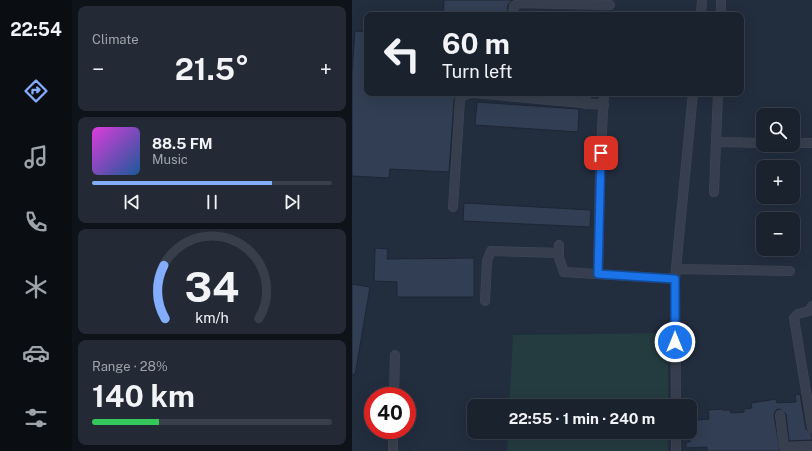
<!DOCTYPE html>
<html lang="en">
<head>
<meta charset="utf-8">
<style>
	:root { --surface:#1a222e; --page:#232a36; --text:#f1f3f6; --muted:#9fa4aa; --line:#383f4a; --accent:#84adfd }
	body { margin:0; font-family:"Public Sans",sans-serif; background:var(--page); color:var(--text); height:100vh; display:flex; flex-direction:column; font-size:15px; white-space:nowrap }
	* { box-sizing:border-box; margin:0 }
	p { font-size:13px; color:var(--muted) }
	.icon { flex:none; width:22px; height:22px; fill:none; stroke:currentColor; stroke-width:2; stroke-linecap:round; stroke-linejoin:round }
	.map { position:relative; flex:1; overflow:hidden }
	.details { display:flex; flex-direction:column; gap:6px; padding:6px; background:#0e1319; width:280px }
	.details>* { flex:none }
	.banner { position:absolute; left:12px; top:12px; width:380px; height:84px; border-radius:8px; box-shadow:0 4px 16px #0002,0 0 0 1px var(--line); background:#1a222e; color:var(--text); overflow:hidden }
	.buttons { position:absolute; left:404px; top:108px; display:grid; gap:8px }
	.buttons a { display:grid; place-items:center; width:44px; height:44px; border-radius:8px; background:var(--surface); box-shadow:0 4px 16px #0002,0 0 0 1px var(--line); font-size:20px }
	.speed { position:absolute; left:12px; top:387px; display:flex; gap:8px; font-size:20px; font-weight:700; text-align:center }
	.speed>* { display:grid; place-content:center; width:52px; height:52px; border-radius:50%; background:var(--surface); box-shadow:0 4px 16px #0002,0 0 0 1px var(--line); line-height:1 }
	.speed .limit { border:6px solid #d22; background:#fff; color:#111 }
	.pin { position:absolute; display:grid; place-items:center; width:34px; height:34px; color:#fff; margin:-17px; border-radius:8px; box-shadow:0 2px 6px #0006 }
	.me { position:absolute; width:44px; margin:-22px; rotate:0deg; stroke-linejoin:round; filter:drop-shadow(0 0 3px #0008) }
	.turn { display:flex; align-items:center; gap:14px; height:84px; padding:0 12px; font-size:18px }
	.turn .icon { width:52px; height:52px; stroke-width:2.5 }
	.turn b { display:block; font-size:28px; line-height:34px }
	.big { font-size:30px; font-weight:700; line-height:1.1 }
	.details .widget { flex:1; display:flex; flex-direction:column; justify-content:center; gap:6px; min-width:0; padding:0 14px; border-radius:8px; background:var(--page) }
	.details .dial { align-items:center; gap:0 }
	.dial svg { height:104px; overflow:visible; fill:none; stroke:var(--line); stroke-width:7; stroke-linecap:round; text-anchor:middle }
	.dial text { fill:var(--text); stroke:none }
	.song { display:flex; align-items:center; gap:12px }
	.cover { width:48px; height:48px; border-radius:6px; background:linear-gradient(135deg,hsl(300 70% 55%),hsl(210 70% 35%)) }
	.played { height:4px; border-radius:2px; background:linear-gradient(90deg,var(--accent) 75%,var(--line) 75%) }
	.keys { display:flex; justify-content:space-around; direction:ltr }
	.heat { display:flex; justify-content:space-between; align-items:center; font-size:22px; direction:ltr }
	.charge { height:6px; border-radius:3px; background:linear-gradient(90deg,#34c759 28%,var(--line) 0) }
	.trip { position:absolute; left:115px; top:399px; width:230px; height:40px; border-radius:8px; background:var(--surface); box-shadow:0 4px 16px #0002,0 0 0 1px var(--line); font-weight:700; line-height:40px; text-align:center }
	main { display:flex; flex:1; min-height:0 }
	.menu { display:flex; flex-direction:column; width:72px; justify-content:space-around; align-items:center; background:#0a0e12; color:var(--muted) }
	.menu .icon { width:28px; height:28px }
	.menu .current { color:var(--accent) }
	.menu b { font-size:18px; color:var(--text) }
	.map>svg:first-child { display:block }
	.green { fill:#243b3f }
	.building { fill:#313e53; stroke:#1e2635 }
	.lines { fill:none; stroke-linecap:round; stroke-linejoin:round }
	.minor-casing { stroke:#404857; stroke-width:10 }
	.minor { stroke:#373f4e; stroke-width:9 }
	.route-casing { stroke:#114b97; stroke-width:10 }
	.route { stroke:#1a73e8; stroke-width:7 }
</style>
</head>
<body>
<main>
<nav class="menu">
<b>22:54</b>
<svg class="icon current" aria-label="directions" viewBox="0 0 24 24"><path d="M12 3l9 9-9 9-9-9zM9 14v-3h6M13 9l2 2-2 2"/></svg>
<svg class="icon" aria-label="music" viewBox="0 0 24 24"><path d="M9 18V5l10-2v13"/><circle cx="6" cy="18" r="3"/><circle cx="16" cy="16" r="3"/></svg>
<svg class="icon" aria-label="phone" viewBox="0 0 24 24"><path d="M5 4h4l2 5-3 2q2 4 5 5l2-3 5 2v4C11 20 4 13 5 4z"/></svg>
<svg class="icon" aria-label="climate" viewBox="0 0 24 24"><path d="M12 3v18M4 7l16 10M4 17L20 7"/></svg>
<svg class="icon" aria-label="car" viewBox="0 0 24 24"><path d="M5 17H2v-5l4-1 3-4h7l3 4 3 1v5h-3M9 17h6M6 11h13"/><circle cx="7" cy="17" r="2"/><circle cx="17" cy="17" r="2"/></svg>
<svg class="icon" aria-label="filters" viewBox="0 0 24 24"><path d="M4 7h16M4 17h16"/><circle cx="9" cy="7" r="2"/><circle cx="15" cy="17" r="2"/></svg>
</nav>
<section class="details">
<div class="widget"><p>Climate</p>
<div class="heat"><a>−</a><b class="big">21.5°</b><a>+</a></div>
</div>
<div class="widget">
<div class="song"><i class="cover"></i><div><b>88.5 FM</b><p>Music</p></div></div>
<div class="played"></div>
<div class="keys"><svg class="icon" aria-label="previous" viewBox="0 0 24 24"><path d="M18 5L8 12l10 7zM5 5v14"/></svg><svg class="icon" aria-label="pause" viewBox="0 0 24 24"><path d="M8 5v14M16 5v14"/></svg><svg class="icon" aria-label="next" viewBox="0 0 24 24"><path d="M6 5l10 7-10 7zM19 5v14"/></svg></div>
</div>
<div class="widget dial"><svg viewBox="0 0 100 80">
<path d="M14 69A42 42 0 1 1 86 69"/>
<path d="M14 69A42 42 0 0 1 13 28" stroke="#84adfd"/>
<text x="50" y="56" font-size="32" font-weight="700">34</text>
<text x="50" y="72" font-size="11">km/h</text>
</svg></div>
<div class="widget"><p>Range · 28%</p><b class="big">140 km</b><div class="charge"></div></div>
</section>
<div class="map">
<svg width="460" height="451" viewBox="0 0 460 451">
	<rect width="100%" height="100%" fill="#222d3e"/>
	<path class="green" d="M316 333V406H157L161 335Z
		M156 432H316V451H155Z"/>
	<path class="building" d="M92 0H160L156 5 155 15H91Z
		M3 31 15 32V93H105L102 100 97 172 38 169 37 178 0 176V72Z
		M125 102 227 109 226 132 123 125Z
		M112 203 239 210 238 227 111 221Z
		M23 248 36 249 35 259 122 258V297H45V282L22 281Z
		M0 284 18 287 3 375 0 374Z
		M448 394 454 429 460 434V440L437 441 434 414 428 409 424 410 422 415 428 451H355V447L334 448V442H338V411L344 410 345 420 357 419 356 410 370 409V410H378L379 413 392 412V409L400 408 399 403 424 399 425 403 444 402 443 395Z"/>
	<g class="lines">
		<g class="minor-casing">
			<path id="minor" d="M161 15 162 6 167 3 258 5
				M349 15 350 0
				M369 15V0
				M122 93 252 105
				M233 104 234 93
				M364 142 411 143
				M441 143H460
				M362 192 366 93
				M101 207 108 100 110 96 118 93
				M207 245V258L212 272 323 279
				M324 269 438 271
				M246 274 248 169 252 93
				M133 301 135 261 139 251 207 253
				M460 306 457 311 446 314 442 318 460 428
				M42 396 43 355
				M324 406 323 279 341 93
				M428 415 432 447 460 446
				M324 432V451
				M41 451V430"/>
		</g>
		<use href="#minor" class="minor"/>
	</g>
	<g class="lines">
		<g class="route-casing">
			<path id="route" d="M249 153 246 274 323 279V342"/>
		</g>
		<use href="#route" class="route"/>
	</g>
</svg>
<div class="buttons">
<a><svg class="icon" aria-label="search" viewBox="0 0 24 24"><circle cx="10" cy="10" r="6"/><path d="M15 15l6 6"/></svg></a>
<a>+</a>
<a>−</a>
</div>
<div class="speed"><div class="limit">40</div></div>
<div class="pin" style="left:249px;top:153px;background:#d93025"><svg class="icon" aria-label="arrive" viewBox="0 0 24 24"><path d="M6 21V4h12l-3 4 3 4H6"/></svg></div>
<svg class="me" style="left:323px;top:342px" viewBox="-20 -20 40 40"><circle r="17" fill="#1a73e8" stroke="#fff" stroke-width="3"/><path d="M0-11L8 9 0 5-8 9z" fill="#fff"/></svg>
<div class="trip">22:55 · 1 min · 240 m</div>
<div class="banner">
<div class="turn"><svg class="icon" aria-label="left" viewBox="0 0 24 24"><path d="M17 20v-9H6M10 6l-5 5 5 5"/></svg><div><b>60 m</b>Turn left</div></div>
</div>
</div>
</main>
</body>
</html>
